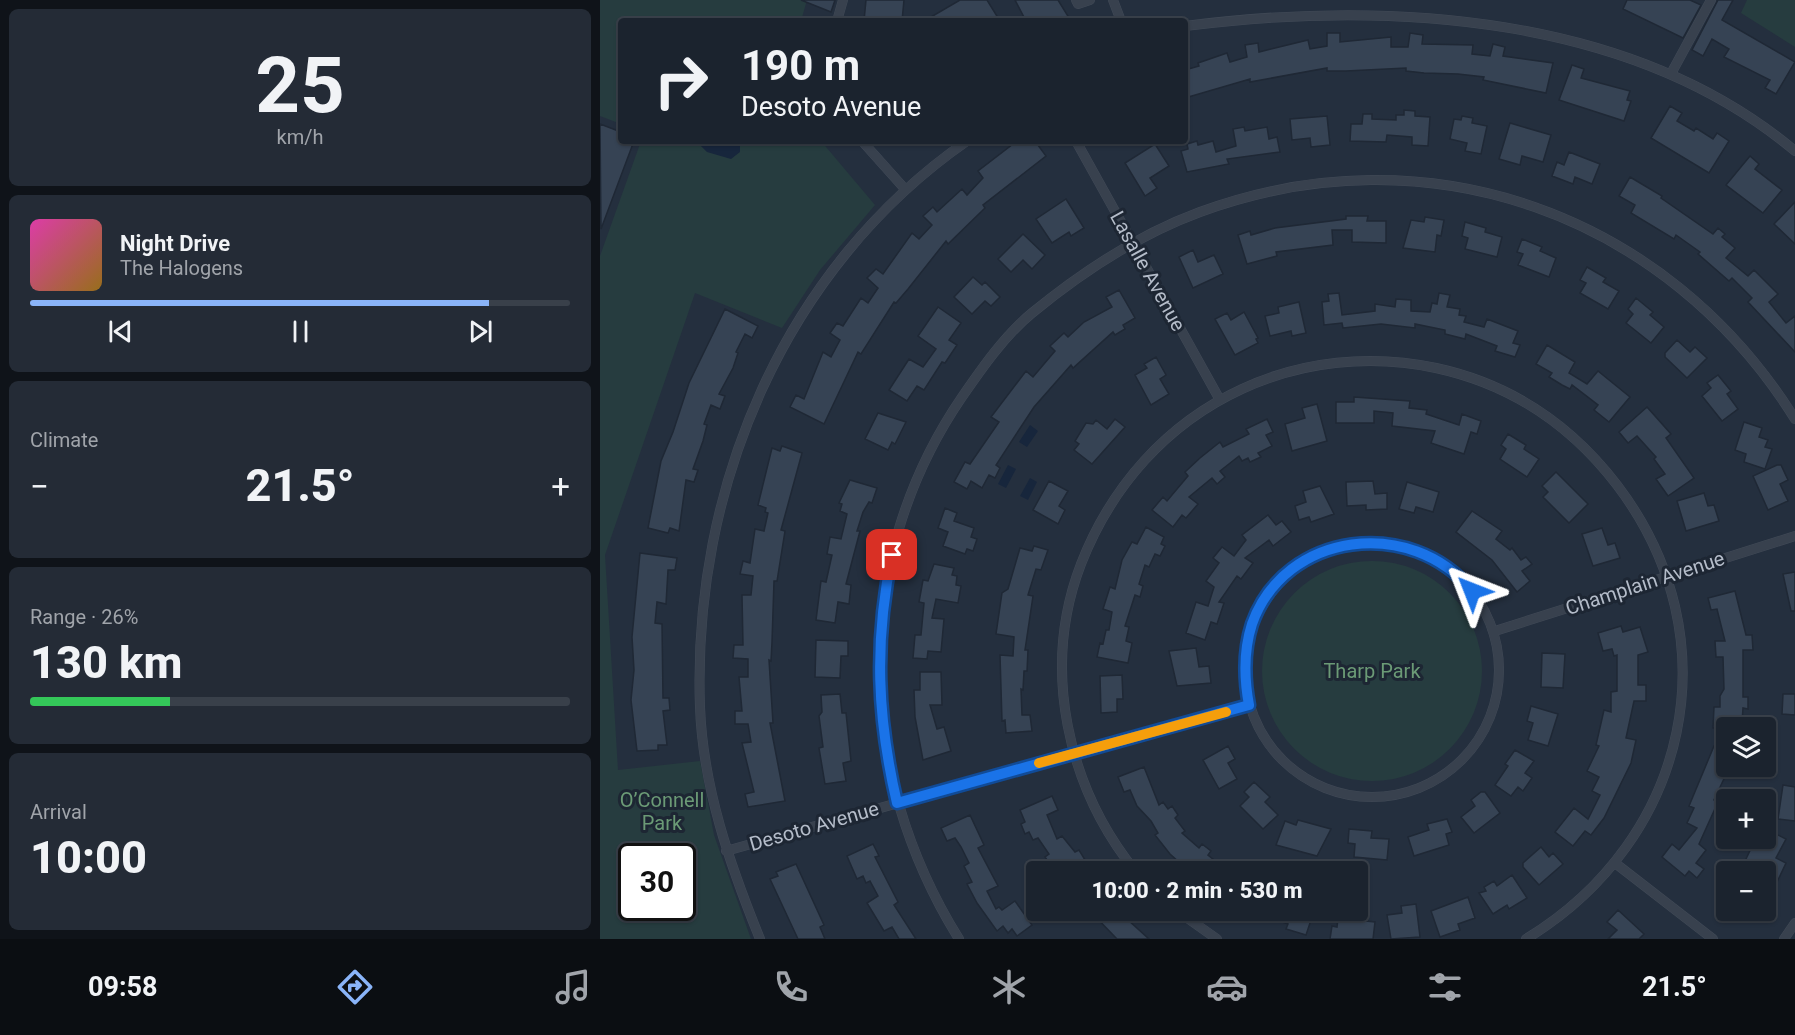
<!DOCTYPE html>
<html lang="en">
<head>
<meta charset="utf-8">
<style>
	:root { --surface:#1b232e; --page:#242b36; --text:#f1f3f6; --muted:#a0a4aa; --line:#39404a; --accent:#8ab4f8 }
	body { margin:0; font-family:Roboto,sans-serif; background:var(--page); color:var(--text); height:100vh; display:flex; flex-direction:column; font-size:22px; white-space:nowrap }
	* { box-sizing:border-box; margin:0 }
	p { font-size:20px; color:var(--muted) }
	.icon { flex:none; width:33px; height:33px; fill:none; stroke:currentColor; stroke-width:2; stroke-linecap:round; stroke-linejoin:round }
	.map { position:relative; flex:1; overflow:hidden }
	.drawer { display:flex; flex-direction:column; gap:9px; padding:9px; background:#0f1319; width:600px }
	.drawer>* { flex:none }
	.hud { position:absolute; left:18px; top:18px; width:570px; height:126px; border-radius:6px; box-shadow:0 2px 4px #0004,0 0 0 2px var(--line); background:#1b232e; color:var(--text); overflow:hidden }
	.fabs { position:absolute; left:1116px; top:717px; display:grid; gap:12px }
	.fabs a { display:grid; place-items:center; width:60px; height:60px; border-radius:6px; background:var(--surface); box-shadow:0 2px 4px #0004,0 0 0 2px var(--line); font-size:30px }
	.speed { position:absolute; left:18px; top:843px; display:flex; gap:12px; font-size:30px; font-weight:700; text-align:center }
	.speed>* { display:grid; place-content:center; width:78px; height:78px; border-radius:50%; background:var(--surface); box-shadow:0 2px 4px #0004,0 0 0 2px var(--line); line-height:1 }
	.speed .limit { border:3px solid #111; border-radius:9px; background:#fff; color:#111 }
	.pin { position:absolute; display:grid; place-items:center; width:51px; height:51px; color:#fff; margin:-26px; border-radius:12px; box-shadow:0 3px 9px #0006 }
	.me { position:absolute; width:66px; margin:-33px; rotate:315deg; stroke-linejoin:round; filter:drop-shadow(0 0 4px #0008) }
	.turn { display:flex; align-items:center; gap:21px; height:126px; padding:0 24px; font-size:27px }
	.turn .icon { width:78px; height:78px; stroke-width:2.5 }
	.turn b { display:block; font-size:42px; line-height:51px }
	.big { font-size:45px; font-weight:800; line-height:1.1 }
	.drawer .widget { flex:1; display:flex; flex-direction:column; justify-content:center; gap:9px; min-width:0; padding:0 21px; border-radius:9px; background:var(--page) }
	.drawer .dial { align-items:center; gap:0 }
	.dial b { font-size:78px; line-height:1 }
	.song { display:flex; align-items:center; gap:18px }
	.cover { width:72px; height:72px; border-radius:9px; background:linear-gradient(135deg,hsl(320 70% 55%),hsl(40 70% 35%)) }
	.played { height:6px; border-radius:3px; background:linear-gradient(90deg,var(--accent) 85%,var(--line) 85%) }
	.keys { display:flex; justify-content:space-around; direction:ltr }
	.heat { display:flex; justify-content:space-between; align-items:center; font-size:33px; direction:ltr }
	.charge { height:9px; border-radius:4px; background:linear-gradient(90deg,#34c759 26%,var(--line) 0) }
	.trip { position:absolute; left:426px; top:861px; width:342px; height:60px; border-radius:6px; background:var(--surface); box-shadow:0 2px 4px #0004,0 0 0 2px var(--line); font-weight:800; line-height:60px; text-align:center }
	.menu { display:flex; height:96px; justify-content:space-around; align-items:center; background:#0b0e12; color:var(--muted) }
	.menu .icon { width:42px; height:42px }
	.menu .current { color:var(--accent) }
	.menu b { font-size:27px; color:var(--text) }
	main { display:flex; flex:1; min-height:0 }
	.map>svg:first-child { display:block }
	.green { fill:#263c3f; fill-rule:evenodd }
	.water { fill:#17263c }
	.building { fill:#364354; stroke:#1f2835; stroke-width:1.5 }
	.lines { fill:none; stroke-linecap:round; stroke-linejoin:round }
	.street-casing { stroke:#414a57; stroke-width:10 }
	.street { stroke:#38414e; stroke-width:9 }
	.route-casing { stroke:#114b97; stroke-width:15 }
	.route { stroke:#1a73e8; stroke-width:10 }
	.slow { stroke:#f59e0b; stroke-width:10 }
	.labels { text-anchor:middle; stroke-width:6; stroke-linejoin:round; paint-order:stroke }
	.street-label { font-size:20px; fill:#b4bcc9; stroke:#1d2633 }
	.park-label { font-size:20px; fill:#6b9a76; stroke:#1d2633 }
</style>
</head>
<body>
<main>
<section class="drawer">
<div class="widget dial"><b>25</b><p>km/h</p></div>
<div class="widget">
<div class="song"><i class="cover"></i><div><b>Night Drive</b><p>The Halogens</p></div></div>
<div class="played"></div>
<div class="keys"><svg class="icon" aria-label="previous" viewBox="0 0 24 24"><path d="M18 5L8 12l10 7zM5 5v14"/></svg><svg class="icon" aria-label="pause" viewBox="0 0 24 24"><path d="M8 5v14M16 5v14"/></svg><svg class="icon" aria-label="next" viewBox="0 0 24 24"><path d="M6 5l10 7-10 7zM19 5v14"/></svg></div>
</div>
<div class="widget"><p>Climate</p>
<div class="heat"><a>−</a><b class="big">21.5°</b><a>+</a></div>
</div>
<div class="widget"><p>Range · 26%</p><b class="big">130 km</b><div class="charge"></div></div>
<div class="widget"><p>Arrival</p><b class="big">10:00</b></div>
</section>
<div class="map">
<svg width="1195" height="939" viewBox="0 0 1195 939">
	<rect width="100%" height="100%" fill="#242f3e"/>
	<path class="green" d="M0 0H207L201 21H21V124L0 116Z
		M1147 0H1195V47L1141 13Z
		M41 141H221L275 205 220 270 182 328 95 293 5 555 18 770 100 761 114 835 151 939H0V256ZM32 856H82V908H32Z
		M662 671a110 110 0 1 1 220 0a110 110 0 1 1-220 0Z"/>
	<path class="water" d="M96 141H140V152L131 159 107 152Z
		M430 425 438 431 427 447 419 442Z
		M408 465 416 469 406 488 398 484Z
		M430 478 437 482 428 500 420 496Z"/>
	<path class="building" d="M201 0H235L231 12Z
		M266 0H304L302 21H264Z
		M360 0H387L400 21H324Z
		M415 0H458L471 21H426Z
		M1027 0H1090L1101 5 1083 38 1023 9Z
		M1118 0H1133L1122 20 1195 62 1176 94 1165 88 1170 80 1124 57 1129 49 1112 39 1103 56 1092 50Z
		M727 33H740V42L791 37V47H808L810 33 823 35 822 44 873 45 872 54 890 56 893 44 905 47 903 56 953 63 946 93 883 80 884 77 858 74 824 73 806 71V68L746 71H727V68L650 82V79L585 98V70L599 66 598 63 627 53 630 62 647 57 645 45 658 43 659 52 708 40 710 49 727 46Z
		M972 65 984 69 981 78 1030 91 1027 100 1031 101 1024 121 959 100Z
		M1070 106 1082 113 1077 121 1094 131 1096 128 1113 139 1117 133 1129 141 1109 173 1051 138Z
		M804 110 815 111V116L830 117 828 146 812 145V137L787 135 786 142 750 141 751 124H762L763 114H772V119L796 120V115H804Z
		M727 116 730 145 711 147 710 138 692 140 690 119Z
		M862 116 873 118 872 123 887 126 881 154 865 151 867 143 850 139 854 119 861 120Z
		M910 123 951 135 943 162 922 156 920 165 899 159Z
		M0 124 21 132V141H34L1 229Z
		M644 127 645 131 667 127 669 139 677 137 680 152 627 159 629 164 587 172 581 151 588 149 587 144 597 141 598 145 613 141 616 152 636 146 633 129Z
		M417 141H435L446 156 383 205 385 208 348 244 346 241 308 289 296 303 294 302 261 354 258 352 224 424 190 407 196 395 204 399 223 352 231 357 240 340 230 333 237 323 243 326 261 298 268 303 278 288 267 278 276 269 283 274 312 233 319 239 332 225 323 216 333 207 337 212 362 189 367 195 383 178 378 171Z
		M555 144 569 166 550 178 557 188 545 196 525 163Z
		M969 152 1000 164 992 184 975 177 973 184 952 176 957 162 964 165Z
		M1150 156 1159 164 1155 169 1182 190 1163 213 1126 185Z
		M1030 177 1062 196 1061 198 1113 234 1118 228 1125 234 1122 237 1135 248 1126 258 1148 276 1154 270 1178 294 1169 302 1186 323 1195 316V352L1148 302 1152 298 1132 278 1129 281 1098 254 1100 252 1076 235 1074 239 1031 213 1035 205 1019 196Z
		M466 199 484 228 471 236 469 232 452 243 436 219Z
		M1195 202V244L1174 224Z
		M746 216H768L767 221H786V243L752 242V230H732L733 245 676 252 677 256 647 264 638 235 650 231 651 235 675 228 746 219Z
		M825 217 844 220 841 236 837 235 835 252 803 248 811 220 824 222Z
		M865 222 886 228 885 232 902 237 897 257 865 249 868 238 862 236Z
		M423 234 445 255 432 269 423 260 411 272 398 259Z
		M922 239 942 247 940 251 956 258 949 277 918 265 923 254 917 252Z
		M593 250 598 262 614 255 623 274 593 288 579 257Z
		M987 267 1006 278 1003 282 1019 291 1008 309 980 293 986 283 980 280Z
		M373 277 382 285 385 282 400 297 391 306 385 301 372 314 354 297Z
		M519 290 535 318 523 325 525 329 515 335 513 332 473 368 471 365 434 407 396 465 400 468 395 478 389 475 382 488 371 481 367 489 354 482 365 462 370 464 399 422 391 417 426 371 433 377 455 351 450 346 464 333 468 337 484 322 512 307 506 297Z
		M739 293 742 315 775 311V304L795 307 796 299 811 300V311L830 312 832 303 837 304 839 293 850 295 847 307 860 309 859 315 866 316 864 322 884 327 887 319 918 331 913 343 920 345 915 357 895 351 897 346 866 334 865 339 845 334V330L815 324V328L781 324 743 328 742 323 724 325 722 302 729 301 728 294Z
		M1036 298 1053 312 1050 315 1064 327 1051 343 1026 323 1033 314 1028 309Z
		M699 302 706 333 692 336 691 331 670 336 665 316 679 313 678 307Z
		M338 307 361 323 349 340 357 345 345 363 342 362 324 390 317 386 307 401 289 390 309 359 323 367 336 349 318 336Z
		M125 309 158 326 152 338 145 334 136 352 138 353 133 368 119 394 125 396 120 409 111 405 104 424 107 425 103 441 93 469 98 470 94 482 86 480 79 531 70 528 68 533 48 528 61 461 73 432 89 383Z
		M644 312 658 338 656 339 658 343 635 355 615 319 627 313 631 320Z
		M1077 340 1090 352 1095 347 1107 358 1087 378 1065 357V353Z
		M947 345 975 362 969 373 987 384 998 371 1030 397 1009 422 994 410 998 405 972 385 970 389 962 385 949 377 952 373 936 364Z
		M556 357 566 375 560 379 569 394 551 405 535 375 547 368 544 364Z
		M1118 375 1131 391 1127 394 1138 409 1122 421 1102 396 1111 388 1107 383Z
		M754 397 810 401 809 408 827 410 826 414 859 425 862 414 881 421 877 434 871 432 864 454 831 443 835 431 792 426 793 413 774 411V423H736V402H754Z
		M717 404 727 441 692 451 685 424 705 418 702 408Z
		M1047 407 1071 434 1066 438 1094 478 1068 496 1056 479 1065 474 1054 459 1056 457 1037 436 1028 443 1019 432Z
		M278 413 306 422 295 444 292 442 288 450 265 439Z
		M515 419 525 427 492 464 474 450 479 444 475 441 486 423 493 424 496 420 507 429Z
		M667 419 673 432 666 435 672 446 658 453 661 457 650 462 648 458 642 461 639 456 620 471 625 477 617 484 612 478 589 497 598 504 586 518 582 515 573 527 552 510 563 497 567 501 588 476 585 472 600 458 620 442 623 447 649 434 646 429Z
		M1144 422 1162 428 1159 437 1168 440 1165 447 1172 449 1165 469 1144 462 1146 454 1135 450Z
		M908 434 926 445 924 449 939 459 927 477 900 459 906 449 901 445Z
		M182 446 202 453 181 530 185 531 177 581H174L172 642 171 661 169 660 173 723H170L185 801 148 807 145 794 154 792 142 743 151 742 148 724H135V711H142L139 677H148V659L133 658 134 645H143L142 595H151L153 576 140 574 143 561 150 563 155 529 164 531 168 513 165 512 166 508 158 505 172 448 180 451Z
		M1177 465H1181L1188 480 1180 484 1188 501 1168 510 1153 476Z
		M956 472 988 504 969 523 943 497 948 492 942 486Z
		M250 480 277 488 272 503 269 502 263 512 257 531H260L246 584 251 585 249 604 238 602 235 623 216 620 221 581 226 582 232 555 227 554 230 537 241 539 247 514 240 511 242 504 239 503Z
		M449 481 468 491 459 506 465 510 458 524 433 510Z
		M773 481 775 494 787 493V509L766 510V505L747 506 746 482Z
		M807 482 839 492 833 512 816 507 814 513 799 509Z
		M720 486 734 514 711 522 709 517 699 520 695 506 706 502 703 491Z
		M1104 493 1108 506 1114 505 1119 521 1086 531 1077 501Z
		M345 508 357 513 354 521 374 528 371 537 377 539 373 551 367 549 365 554 343 546 348 532 338 528Z
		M872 511 902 531 896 539 910 550 912 548 921 560 926 557 932 564 922 571 930 581 917 592 892 560 856 532Z
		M668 515 676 525 682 521 691 532 673 546 669 540 645 558 653 563 641 579 637 576 619 602 624 603 617 624 611 622 605 640 586 633 596 602 608 606 614 587 606 581 619 563 613 558 622 547 634 556 646 540 642 535Z
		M546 527 564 537 561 544 565 546 560 556 555 554 549 567 545 565 539 584 543 586 540 597 535 595 525 626 529 627 526 641 532 643 528 663 497 657 500 643 503 644 506 630H509L512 612 503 609 510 587 515 589 522 560 532 542 537 544Z
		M1002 528 1008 545 1015 543 1020 558 993 566 982 534Z
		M434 546 448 550 441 570 436 569 428 595 433 596 425 650H428L427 671H424L423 690 421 689 422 715H430L432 731 406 733 405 720 402 721 400 655 413 656 414 637 396 634 402 593 408 589 420 548 432 551Z
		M40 553 77 558 75 570H68L66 604 57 602 55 623 62 624 63 698H69L70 710 63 711 67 745H58V750L37 751 31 700 34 670 32 637Z
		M334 564 354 568 352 575 357 576 356 585 361 586 358 603 336 599 332 618 344 619 341 652 328 651 327 659 313 658 315 635H321L324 603 319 602 323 580 328 581Z
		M1195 572V611H1191L1183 574Z
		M1135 591 1146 635H1152L1153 650H1143V697H1148V709L1143 708 1142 723H1134V728H1113L1114 707H1120V696L1124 689 1123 657H1116L1115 641H1125L1117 609 1111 610 1108 598Z
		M1021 626 1023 632 1040 627 1048 652 1038 655V685H1046V701H1034L1026 738 1036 740 1031 763 1004 818 991 835 985 831 973 846 955 832 974 808 988 819 1000 795 992 791 999 777 987 771 999 746 996 745 1004 710 1011 712V692L1017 691V655L1014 656 1012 649 1003 651 998 633Z
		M216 640 248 641V656H241L240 678 215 677Z
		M596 648 599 667 609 666 611 683 577 686 569 651Z
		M942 653 965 654 963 688 941 687Z
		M320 672H341L342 705H330L337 729 344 727 351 751 323 760 315 717 314 690H320Z
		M522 675 523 699H517V712L501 713 500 676Z
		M240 694 242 713H246L251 761 243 763 246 781 225 784 219 748 223 747 219 716 222 712 221 695Z
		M1183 694H1195V715L1182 714Z
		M931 706 958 714 948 746 928 740 933 723 927 721Z
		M628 746 635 759 628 763 637 779 619 789 603 760Z
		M1114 746 1126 752V766H1130L1114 800 1118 802 1099 844 1106 850 1096 863 1104 869 1097 878 1089 871 1085 876 1062 857 1072 844 1079 850 1097 828 1087 823 1094 808 1089 806Z
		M915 750 934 761 925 773 932 778 923 791 918 787 911 796 895 785 908 766 905 764Z
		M544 767 559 805 563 802 568 809 572 806 578 815 575 818 585 831 582 833 599 848 602 844 611 851 608 855 619 864 613 872H590L570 854 555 835 558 833 551 821 537 806 530 790 524 792 518 777Z
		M654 782 670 797 665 802 678 815 663 829 640 806 649 797 644 792Z
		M1183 785 1195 787V821L1178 819Z
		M881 792H885L900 813 874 833 861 817 875 806 871 800Z
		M452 796 458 810 447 815 457 839 462 836 475 852 479 850 490 868 485 872H461L455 863 451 866 445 857 449 854 438 838 433 840 429 832 425 834 421 824 425 822 420 810Z
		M370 815 384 845 378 848 398 886 387 891 396 909 399 907 402 910 415 901 432 925 417 936 412 929 408 933 403 926 397 931 377 903 367 884 372 882 364 866 369 863 361 847 355 838 347 841 341 828Z
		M847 819 852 832 846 834 849 845 814 856 808 837 829 830 827 824Z
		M698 820 731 829 717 856 676 845 685 821 696 825Z
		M749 829 772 831 771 838 789 839 787 860 754 857 755 844 748 843Z
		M1166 829 1186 839 1176 858 1186 863 1177 882 1166 876V872H1157L1159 868 1146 859 1156 838H1166Z
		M273 844 279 856 275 857 298 902 294 905 316 939H299L292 927 284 931 267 903 278 896 270 881 266 883 263 876 257 879 247 856Z
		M941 847 949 857 953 853 963 864 939 885 923 867V863Z
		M196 864 224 925 220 927 225 939H198L170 879 178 876 176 872Z
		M912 875 927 898 909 909 907 905 893 914 879 893 886 891 884 887 894 881 897 886Z
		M868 897 875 918 858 924 860 930 840 937 831 911Z
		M816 904 820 937 791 939 787 915 802 913 801 906Z
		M489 910H517L549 939H517Z
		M657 910H707L705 918 711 920 706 935 686 929 688 924 657 913Z
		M1018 910 1044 934 1039 939H1008L1017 930 1007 922Z
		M738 918 775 922 773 939H730L732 926 737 927Z"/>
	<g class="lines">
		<g class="street-casing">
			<path id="street" d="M476 0 478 4 490 0
				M513 0 521 21
				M237 21 243 0
				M585 26C789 0 1032 14 1195 151
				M1073 70 1111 0
				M262 141 304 188
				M476 141 620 400
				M645 670a127 127 0 1 1 254 0a127 127 0 1 1-254 0Z
				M895 631 1195 536
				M126 851 649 705
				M1015 863 1113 939
				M536 872C467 787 441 668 481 564 511 487 566 424 642 389 702 361 771 354 836 368 910 384 971 425 1017 485 1134 639 1089 840 926 939
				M576 910 617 939
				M160 939C130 865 103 788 100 707 92 488 184 268 367 141
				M359 939C255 772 249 562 362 397 382 368 405 335 432 313 482 272 540 234 600 212 828 128 1067 214 1195 419
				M1184 939 1195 923"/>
		</g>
		<use href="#street" class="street"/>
	</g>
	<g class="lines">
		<g class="route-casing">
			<path id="route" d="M292 555C274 642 277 717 297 803L649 705C644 678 643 652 652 624 685 531 812 516 872 591"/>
		</g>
		<use href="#route" class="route"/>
		<path class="slow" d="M439 763 626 712"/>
	</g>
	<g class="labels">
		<g class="street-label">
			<text transform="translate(548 271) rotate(61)" y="7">Lasalle Avenue</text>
			<text transform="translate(1045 583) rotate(-18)" y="7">Champlain Avenue</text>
			<text transform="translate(214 826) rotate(-16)" y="7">Desoto Avenue</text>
		</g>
		<g class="park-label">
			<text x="772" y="678">Tharp Park</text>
			<text x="62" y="807">O’Connell<tspan x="62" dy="23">Park</tspan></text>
		</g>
	</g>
</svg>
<div class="fabs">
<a><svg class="icon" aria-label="layers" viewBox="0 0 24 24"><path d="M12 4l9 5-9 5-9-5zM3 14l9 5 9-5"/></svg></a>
<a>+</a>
<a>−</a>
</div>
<div class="speed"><div class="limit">30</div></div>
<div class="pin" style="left:292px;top:555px;background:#d93025"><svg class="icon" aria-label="arrive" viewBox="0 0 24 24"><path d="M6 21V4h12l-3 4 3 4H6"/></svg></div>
<svg class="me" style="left:872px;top:591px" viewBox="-20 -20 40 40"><path d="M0-17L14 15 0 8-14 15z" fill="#1a73e8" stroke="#fff" stroke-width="4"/></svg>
<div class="trip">10:00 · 2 min · 530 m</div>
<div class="hud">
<div class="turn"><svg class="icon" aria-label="right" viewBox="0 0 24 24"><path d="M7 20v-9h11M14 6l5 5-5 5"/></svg><div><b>190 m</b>Desoto Avenue</div></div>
</div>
</div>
</main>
<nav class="menu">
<b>09:58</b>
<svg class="icon current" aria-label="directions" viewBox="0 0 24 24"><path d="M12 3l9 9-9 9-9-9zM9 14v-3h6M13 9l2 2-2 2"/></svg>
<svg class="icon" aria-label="music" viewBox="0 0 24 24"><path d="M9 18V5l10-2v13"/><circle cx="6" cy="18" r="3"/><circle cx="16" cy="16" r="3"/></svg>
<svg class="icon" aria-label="phone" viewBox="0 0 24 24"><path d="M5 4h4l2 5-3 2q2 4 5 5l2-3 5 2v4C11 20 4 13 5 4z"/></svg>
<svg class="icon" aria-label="climate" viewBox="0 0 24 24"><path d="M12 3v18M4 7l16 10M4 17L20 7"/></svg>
<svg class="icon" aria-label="car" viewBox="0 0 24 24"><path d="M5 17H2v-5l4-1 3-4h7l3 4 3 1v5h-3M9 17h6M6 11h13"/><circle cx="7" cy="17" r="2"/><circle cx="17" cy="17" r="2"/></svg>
<svg class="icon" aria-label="filters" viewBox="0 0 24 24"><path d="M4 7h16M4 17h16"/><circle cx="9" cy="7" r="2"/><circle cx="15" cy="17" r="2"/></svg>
<b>21.5°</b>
</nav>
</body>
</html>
